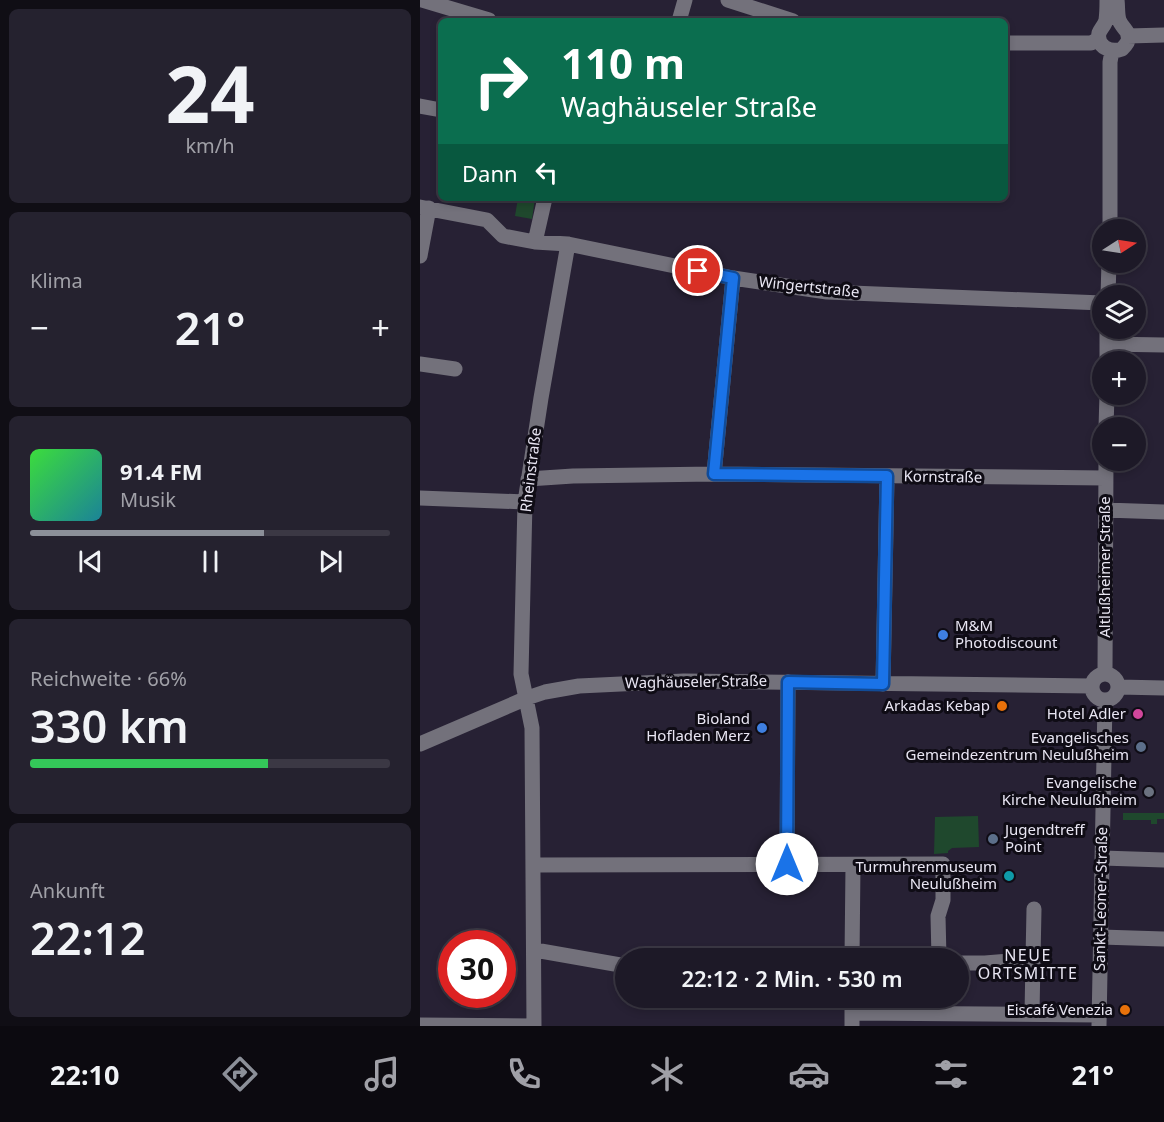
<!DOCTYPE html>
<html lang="de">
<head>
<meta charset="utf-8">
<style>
	:root { --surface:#1d1927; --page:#25222f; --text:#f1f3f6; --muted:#a0a0a7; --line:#3b3844; --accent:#8c9099 }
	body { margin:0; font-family:"Noto Sans",sans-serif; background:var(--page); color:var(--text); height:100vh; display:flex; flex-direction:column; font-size:22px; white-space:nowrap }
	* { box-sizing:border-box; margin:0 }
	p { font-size:20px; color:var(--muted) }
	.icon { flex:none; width:33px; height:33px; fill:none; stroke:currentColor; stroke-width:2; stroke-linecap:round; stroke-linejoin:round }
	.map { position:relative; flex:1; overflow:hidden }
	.drawer { display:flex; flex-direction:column; gap:9px; padding:9px; background:#100e15; width:420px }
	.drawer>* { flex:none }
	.banner { position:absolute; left:18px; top:18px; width:570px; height:183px; border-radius:9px; box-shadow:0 3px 9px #0003,0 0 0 2px var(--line); background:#0b6e4f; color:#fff; overflow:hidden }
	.needle { width:39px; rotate:78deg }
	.buttons { position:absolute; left:672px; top:219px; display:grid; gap:12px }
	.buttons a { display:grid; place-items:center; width:54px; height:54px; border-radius:50%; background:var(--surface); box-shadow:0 3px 9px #0003,0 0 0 2px var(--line); font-size:30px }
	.speed { position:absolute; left:18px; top:930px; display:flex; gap:12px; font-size:30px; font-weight:700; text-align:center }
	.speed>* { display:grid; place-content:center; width:78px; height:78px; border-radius:50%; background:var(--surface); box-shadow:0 3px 9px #0003,0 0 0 2px var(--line); line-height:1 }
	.speed .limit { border:9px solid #d22; background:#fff; color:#111 }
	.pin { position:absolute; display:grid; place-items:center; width:51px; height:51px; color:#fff; margin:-26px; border:3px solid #fff; border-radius:50%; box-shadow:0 2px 6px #0007 }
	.me { position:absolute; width:66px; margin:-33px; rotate:0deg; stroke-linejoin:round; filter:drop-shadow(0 0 4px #0008) }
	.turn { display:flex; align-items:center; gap:21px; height:126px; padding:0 24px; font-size:27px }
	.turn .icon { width:78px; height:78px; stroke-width:2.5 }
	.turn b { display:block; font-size:42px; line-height:51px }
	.then { display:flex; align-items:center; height:57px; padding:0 24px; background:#0003; gap:12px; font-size:22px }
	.big { font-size:45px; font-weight:600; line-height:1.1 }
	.drawer .widget { flex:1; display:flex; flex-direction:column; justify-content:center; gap:9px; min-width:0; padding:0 21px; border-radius:9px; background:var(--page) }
	.drawer .dial { align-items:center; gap:0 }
	.dial b { font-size:78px; line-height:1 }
	.song { display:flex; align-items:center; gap:18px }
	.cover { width:72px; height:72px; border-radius:9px; background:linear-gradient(135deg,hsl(120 70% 55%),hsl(190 70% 35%)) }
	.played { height:6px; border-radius:3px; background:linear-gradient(90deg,var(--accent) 65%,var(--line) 65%) }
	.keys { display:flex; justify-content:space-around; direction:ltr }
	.heat { display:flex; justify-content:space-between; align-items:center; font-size:33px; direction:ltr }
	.charge { height:9px; border-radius:4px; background:linear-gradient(90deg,#34c759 66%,var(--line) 0) }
	.trip { position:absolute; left:195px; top:948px; width:354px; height:60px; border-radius:30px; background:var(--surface); box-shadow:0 3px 9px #0003,0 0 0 2px var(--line); font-weight:600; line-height:60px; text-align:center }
	.menu { display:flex; height:96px; justify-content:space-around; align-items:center; background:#0c0a10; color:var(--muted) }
	.menu .icon { width:42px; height:42px }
	.menu .on { color:var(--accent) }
	.menu b { font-size:27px; color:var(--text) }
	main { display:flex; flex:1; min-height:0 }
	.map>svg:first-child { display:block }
	.green { fill:#1f482d }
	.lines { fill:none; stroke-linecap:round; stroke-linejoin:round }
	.minor { stroke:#73717b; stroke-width:15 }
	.route-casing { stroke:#114b97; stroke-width:15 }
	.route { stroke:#1a73e8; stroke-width:10 }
	.shop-dot { fill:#3f7fe0; stroke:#0f0c15; stroke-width:2 }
	.food-dot { fill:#e8710a; stroke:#0f0c15; stroke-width:2 }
	.hotel-dot { fill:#d1479c; stroke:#0f0c15; stroke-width:2 }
	.service-dot { fill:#5c6f8a; stroke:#0f0c15; stroke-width:2 }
	.worship-dot { fill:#6b7280; stroke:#0f0c15; stroke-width:2 }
	.culture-dot { fill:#0f9aa8; stroke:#0f0c15; stroke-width:2 }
	.labels { text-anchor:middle; stroke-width:6; stroke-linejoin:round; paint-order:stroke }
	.street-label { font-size:15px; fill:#e9e6f3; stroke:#0f0c15 }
	.poi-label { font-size:15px; fill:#e9e6f3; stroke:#0f0c15; text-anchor:end }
	.neighbourhood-label { font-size:16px; letter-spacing:1.5px; fill:#e9e6f3; stroke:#0f0c15 }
</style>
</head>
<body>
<main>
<section class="drawer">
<div class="widget dial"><b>24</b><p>km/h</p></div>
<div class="widget"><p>Klima</p>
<div class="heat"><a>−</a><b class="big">21°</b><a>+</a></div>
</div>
<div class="widget">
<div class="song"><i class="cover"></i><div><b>91.4 FM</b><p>Musik</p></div></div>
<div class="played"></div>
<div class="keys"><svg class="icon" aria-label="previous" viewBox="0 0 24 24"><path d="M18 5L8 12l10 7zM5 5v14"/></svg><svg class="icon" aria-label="pause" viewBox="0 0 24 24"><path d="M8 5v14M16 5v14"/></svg><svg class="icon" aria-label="next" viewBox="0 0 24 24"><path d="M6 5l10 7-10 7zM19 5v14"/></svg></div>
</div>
<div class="widget"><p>Reichweite · 66%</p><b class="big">330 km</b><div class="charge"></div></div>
<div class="widget"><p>Ankunft</p><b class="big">22:12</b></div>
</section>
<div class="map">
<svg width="744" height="1026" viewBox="0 0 744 1026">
	<rect width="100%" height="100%" fill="#272134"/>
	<path class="green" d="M98 198H115L112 219 95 216Z
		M703 813H744V819H737V824H731V820H703Z
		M558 816 559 847 532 848 528 851V853L514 854 515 817Z"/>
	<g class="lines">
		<path class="minor" d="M2 0 69 20
			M308 0 373 21
			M687 0C687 7 687 13 686 20 685 25 681 28 679 33 676 47 691 53 702 49 717 34 703 31 699 20 697 14 698 6 697 0
			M259 21 265 0
			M708 36 744 35
			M585 43H671L679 39
			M0 106 21 110
			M0 207 67 220 83 236 115 242 148 244 313 278 407 292 682 303
			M690 230V62L692 51
			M115 242 125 198
			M0 256 9 208
			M688 296 689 262
			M687 344 744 345
			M687 362V328
			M0 364 35 369
			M686 428 687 394
			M294 474 313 278
			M108 479 153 476 294 474 685 478
			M0 498 105 502
			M685 510 744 512
			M685 673 686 460
			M672 687a13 13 0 1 1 26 0a13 13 0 1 1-26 0Z
			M463 684 467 476
			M699 687 744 688
			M0 744 107 698 125 692 159 686 264 681 671 686
			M682 858 744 860
			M367 864 368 682
			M114 865 523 864V900L518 916 519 958
			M681 937 744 939
			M115 950 206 966
			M432 958 433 865
			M613 959 614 909
			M538 963H565L613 959 612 1014
			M432 1013 679 1015
			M0 1025 114 1026
			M114 1026 112 728 101 674 105 502 121 398 148 244
			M432 1026V998
			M679 1026 685 701"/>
	</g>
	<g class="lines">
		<g class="route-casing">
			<path id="route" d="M278 271 313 278 294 474 467 476 463 684 368 682 367 864"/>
		</g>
		<use href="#route" class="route"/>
	</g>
	<g class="shop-dot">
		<circle cx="523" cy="635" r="6"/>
		<circle cx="342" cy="728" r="6"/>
	</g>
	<g class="food-dot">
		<circle cx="582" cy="706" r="6"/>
		<circle cx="705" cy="1010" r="6"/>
	</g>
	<circle class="hotel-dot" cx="718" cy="714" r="6"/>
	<g class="service-dot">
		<circle cx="721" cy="747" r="6"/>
		<circle cx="573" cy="839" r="6"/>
	</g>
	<circle class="worship-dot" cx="729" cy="792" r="6"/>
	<circle class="culture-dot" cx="589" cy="876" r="6"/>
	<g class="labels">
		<g class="street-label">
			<text transform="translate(389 287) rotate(6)" y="5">Wingertstraße</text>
			<text transform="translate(111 470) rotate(-83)" y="5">Rheinstraße</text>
			<text transform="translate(523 477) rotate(1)" y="5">Kornstraße</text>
			<text transform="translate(685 567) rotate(-90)" y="5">Altlußheimer Straße</text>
			<text transform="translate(276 682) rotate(-1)" y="5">Waghäuseler Straße</text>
			<text transform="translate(681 899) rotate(-89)" y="5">Sankt-Leoner-Straße</text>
		</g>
		<g class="poi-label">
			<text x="535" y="631" text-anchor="start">M&amp;M<tspan x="535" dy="17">Photodiscount</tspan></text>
			<text x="570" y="711">Arkadas Kebap</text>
			<text x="706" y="719">Hotel Adler</text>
			<text x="330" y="724">Bioland<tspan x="330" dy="17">Hofladen Merz</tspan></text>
			<text x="709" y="743">Evangelisches<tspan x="709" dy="17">Gemeindezentrum Neulußheim</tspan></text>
			<text x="717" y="788">Evangelische<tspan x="717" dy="17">Kirche Neulußheim</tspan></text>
			<text x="585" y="835" text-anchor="start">Jugendtreff<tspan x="585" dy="17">Point</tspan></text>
			<text x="577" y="872">Turmuhrenmuseum<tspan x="577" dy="17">Neulußheim</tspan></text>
			<text x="693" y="1015">Eiscafé Venezia</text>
		</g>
		<g class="neighbourhood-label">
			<text x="608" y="961">NEUE<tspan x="608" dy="18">ORTSMITTE</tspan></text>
		</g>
	</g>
</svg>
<div class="buttons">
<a><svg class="needle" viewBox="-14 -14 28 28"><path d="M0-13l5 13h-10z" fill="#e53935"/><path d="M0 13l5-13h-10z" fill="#a0a0a7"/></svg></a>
<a><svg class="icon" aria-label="layers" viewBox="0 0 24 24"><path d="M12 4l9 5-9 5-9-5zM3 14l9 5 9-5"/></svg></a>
<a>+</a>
<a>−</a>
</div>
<div class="speed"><div class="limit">30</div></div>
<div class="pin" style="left:278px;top:271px;background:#d93025"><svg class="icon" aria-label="arrive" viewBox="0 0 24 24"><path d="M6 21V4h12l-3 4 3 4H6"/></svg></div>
<svg class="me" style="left:367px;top:864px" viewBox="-20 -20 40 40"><circle r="19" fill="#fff"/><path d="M0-13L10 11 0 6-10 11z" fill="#1a73e8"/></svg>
<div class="trip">22:12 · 2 Min. · 530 m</div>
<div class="banner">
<div class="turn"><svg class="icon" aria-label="right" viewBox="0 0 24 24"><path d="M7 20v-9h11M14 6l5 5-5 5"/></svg><div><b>110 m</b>Waghäuseler Straße</div></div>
<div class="then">Dann<svg class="icon" aria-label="left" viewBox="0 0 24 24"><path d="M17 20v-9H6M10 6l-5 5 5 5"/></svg></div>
</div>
</div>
</main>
<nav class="menu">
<b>22:10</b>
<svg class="icon on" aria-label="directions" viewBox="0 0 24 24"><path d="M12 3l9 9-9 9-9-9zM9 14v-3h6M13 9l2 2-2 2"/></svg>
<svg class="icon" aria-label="music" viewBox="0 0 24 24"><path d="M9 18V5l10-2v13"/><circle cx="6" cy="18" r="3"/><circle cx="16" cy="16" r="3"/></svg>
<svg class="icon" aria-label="phone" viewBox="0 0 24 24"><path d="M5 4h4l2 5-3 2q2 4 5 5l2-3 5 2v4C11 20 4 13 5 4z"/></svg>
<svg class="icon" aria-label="climate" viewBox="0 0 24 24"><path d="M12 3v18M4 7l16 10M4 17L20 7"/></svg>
<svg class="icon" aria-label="car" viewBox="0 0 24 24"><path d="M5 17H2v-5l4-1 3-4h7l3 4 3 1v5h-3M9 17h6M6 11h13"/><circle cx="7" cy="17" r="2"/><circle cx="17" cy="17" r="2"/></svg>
<svg class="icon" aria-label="filters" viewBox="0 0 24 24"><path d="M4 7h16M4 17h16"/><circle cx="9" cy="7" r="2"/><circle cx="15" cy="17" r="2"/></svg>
<b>21°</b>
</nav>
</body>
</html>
